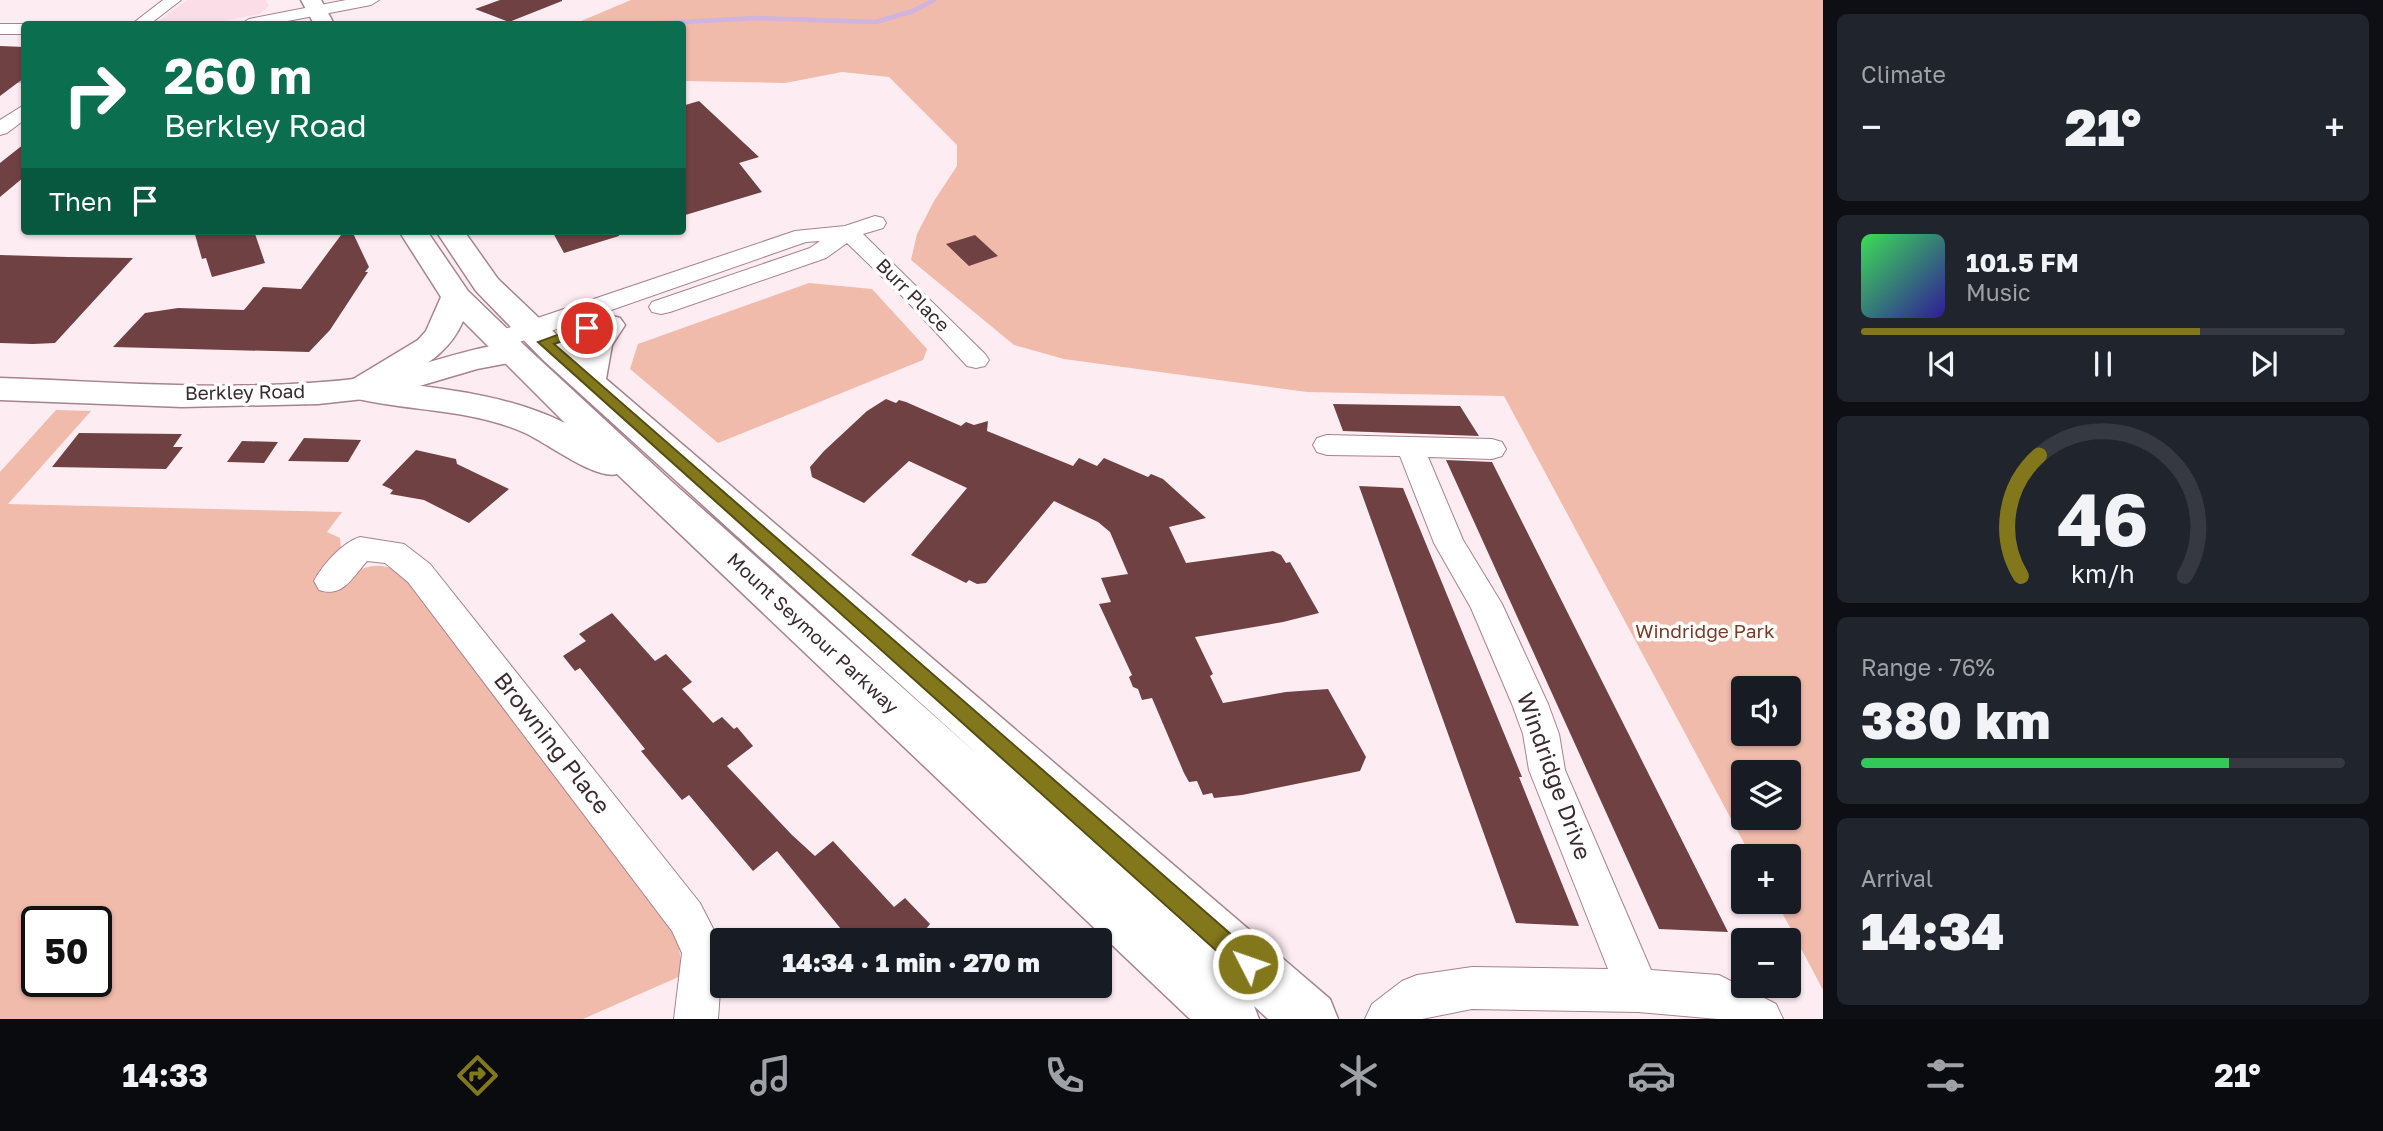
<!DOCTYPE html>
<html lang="en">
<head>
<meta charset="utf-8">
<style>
	:root { --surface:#171b24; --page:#20242c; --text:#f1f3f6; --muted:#9ea1a6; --line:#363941; --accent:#82771b }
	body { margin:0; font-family:"Golos Text",sans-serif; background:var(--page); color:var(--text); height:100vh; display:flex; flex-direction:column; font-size:26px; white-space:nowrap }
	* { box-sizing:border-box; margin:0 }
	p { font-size:23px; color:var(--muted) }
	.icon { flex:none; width:38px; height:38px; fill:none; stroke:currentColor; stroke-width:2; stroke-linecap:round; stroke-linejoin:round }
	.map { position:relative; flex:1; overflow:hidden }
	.details { display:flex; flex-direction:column; gap:14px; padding:14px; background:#0d0f14; width:560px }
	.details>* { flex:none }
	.hud { position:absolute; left:21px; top:21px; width:665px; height:214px; border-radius:7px; box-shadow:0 2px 5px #0004; background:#0b6e4f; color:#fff; overflow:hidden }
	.fabs { position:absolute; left:1731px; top:676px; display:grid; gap:14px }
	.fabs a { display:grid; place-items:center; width:70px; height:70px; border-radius:7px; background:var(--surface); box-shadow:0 2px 5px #0004; font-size:35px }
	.speed { position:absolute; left:21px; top:906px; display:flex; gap:14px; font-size:35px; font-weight:700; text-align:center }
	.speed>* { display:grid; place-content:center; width:91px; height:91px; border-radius:50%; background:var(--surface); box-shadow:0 2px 5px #0004; line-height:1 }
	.speed .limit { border:4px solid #111; border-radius:10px; background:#fff; color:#111 }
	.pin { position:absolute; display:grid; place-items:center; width:60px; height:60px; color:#fff; margin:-30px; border:4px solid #fff; border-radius:50%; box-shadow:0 2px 7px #0007 }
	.me { position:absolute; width:77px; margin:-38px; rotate:311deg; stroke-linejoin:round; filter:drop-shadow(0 0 5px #0008) }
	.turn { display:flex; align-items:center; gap:24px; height:147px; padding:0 28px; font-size:32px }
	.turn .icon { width:91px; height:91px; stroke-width:2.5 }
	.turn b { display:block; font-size:49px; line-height:60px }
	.then { display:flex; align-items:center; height:66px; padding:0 28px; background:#0003; gap:14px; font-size:26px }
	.big { font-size:52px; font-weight:800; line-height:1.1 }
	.details .widget { flex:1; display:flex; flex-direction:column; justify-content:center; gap:10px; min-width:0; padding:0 24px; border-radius:10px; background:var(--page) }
	.details .dial { align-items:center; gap:0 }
	.dial svg { height:182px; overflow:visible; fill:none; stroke:var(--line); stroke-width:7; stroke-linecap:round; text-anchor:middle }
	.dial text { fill:var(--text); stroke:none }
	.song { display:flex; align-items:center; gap:21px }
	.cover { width:84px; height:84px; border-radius:10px; background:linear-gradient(135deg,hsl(130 70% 55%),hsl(250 70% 35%)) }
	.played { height:7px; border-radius:4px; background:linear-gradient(90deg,var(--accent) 70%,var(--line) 70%) }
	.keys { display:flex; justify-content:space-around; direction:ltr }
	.heat { display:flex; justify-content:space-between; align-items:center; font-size:38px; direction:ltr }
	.charge { height:10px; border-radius:5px; background:linear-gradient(90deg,#34c759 76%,var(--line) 0) }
	.trip { position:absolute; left:710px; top:928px; width:402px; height:70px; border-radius:7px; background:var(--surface); box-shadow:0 2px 5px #0004; font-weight:800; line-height:70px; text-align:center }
	.dock { display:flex; height:112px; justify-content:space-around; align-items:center; background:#090b0e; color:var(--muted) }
	.dock .icon { width:49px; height:49px }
	.dock .active { color:var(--accent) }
	.dock b { font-size:32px; color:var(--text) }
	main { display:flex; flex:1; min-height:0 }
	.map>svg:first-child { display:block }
	.built { fill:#fbdde7 }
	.green { fill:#f0bbab; fill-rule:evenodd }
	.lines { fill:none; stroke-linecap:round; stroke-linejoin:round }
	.stream { stroke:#cfb4df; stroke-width:4.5 }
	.building { fill:#704143 }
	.minor-casing { stroke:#a7828f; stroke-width:2 }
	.tertiary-casing { stroke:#a7828f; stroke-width:3 }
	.secondary-casing { stroke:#a7828f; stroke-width:3 }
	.minor { fill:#fff; fill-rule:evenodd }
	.tertiary { fill:#fff; fill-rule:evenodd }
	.secondary { fill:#fff; fill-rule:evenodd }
	.route { fill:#82771b; stroke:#544d12; stroke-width:2 }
	.labels { text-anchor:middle; stroke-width:7; stroke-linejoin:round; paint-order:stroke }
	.street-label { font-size:19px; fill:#3a2b30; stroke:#fff }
	.park-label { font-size:19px; fill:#7b3b26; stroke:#fff }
	.near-street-label { font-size:23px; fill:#3a2b30; stroke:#fff }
</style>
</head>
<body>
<main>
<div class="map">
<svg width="1823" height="1019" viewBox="0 0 1823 1019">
	<rect width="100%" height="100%" fill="#fdecf2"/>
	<path class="built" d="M187 0H266L269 6 259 14 209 24H155Z"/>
	<path class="green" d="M631 0H1823V990L1776 901H1788V856H1751L1504 396 1307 392 1064 359 1014 345 911 260 917 234 934 201 957 166V145L889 77 842 72 785 83 683 81 682 24H574ZM1743 688H1788V733H1743ZM1743 772H1788V817H1743Z
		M809 283 872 289 927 349 923 360 718 443 630 369 638 344Z
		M56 410 91 411 8 504 342 512 327 532 340 538 341 550 351 574C371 563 387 562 405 577L659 905 679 948 683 975 583 1019H0V472ZM37 922H96V982H37Z"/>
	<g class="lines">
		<path class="stream" d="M645 24 756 18 876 22 913 11 934 0
			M0 80 24 81"/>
	</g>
	<path class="building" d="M500 0H562V1L509 22 475 9Z
		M0 46 24 47V78L0 96Z
		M699 101 759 157 739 163 762 192 682 216V106Z
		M24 144V177L0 197V163Z
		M194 231H254L265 263 212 277 206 258 202 259Z
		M344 231H352L369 267 365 272H368L330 330 309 352 113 347 145 313 178 308 244 310 263 287 301 289Z
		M552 231H618L619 236 564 253Z
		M975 235 998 256 969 266 946 244Z
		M0 255 68 257 133 258 55 343 33 344 0 343Z
		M886 399 896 403 899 400 906 402 961 426 966 422 974 425 988 421 987 431 1073 466 1079 458 1097 466 1104 458 1148 477 1151 474 1163 479 1206 518 1169 527 1186 563 1273 551 1281 555 1286 563 1290 562 1319 613 1283 622 1195 637 1213 674 1210 676 1223 703 1286 692 1328 689 1366 757 1360 771 1242 795 1214 798 1212 793 1203 795 1197 781 1189 782 1184 773 1152 698 1142 700 1138 689 1133 687 1129 677 1132 675 1099 604 1111 602 1101 578 1128 574 1110 532 1098 522 1054 501 986 583 977 584 969 580 966 583 911 555 967 488 909 461 864 503 812 477 810 467 824 451 867 411Z
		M1333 404 1460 406 1479 436 1343 431Z
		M79 433 182 434 173 447H183L166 469 52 467Z
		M304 438 361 440 348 462 288 461Z
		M242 441 278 442 264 463 227 462Z
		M416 450 456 459 457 464 509 489 469 523 424 500 390 494 393 490 382 485Z
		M1446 460 1492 462 1728 932 1659 929Z
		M1359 486 1403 488 1522 777H1519L1579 926 1516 923Z
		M612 613 655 661 666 654 692 682 682 689 713 723 722 717 734 729 737 727 753 746 727 766 792 835 815 856 833 841 894 907 905 898 930 924 926 929 936 940H850L777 851 753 871 689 795 682 800 641 751 645 749 580 668 575 671 563 656 586 641 579 634Z"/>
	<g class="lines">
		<g class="minor-casing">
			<path id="minor" d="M163 0H181L150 24H132Z
				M346 0H379L371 5 272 24H241L249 19Z
				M0 24H26L24 34H0Z
				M24 105V120L7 133 0 135V120Z
				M875 216 883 218 886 223 883 228 863 234 985 354 989 360 985 366 976 368 967 366 906 300 847 243 826 258 670 312 661 314 652 312 649 307 652 302 810 248 820 241 806 242 508 346 499 348 490 346 486 340 490 334 795 231 845 226Z
				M1327 435 1492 439 1502 442 1506 449 1502 456 1492 459 1428 457 1463 540 1502 604 1548 704 1559 734 1565 770 1651 970 1719 975 1776 1004 1783 1019H1718L1638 1012 1472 1009 1422 1019H1365L1372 1004 1402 981 1417 975 1472 967 1608 969 1529 770 1523 734 1512 704 1471 608 1434 543 1400 456 1327 455 1317 452 1313 445 1317 438Z
				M360 537 404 544 430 564 700 903 723 948 718 1019H674L682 953 672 931 408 582 385 563 367 561C352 578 343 598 319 590L314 581C323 564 342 543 360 537Z"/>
		</g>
		<g class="tertiary-casing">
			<path id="tertiary" d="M513 343 525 346 530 353 525 360 477 369 382 397 318 404 182 407 0 400V378C120 382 243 393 363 378 414 371 461 348 513 343Z"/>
		</g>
		<g class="secondary-casing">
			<path id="secondary" d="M301 0H321L334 24H314Z
				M399 231H427L468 291 525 346 671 481 978 755 542 359 476 291 436 231H464L498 279 578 355 580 345 598 318 609 315 620 318 625 325 612 345 606 379 1330 999 1338 1019H1268L1254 1006 1259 1019H1190L617 474C595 480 547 443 525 433 470 408 408 412 350 397L345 389 350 381 418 340 426 331 441 297ZM463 321 565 423C512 397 455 390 397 383 425 365 450 352 463 321Z"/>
		</g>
		<use href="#minor" class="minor"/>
		<use href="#tertiary" class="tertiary"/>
		<use href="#secondary" class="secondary"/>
	</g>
	<path class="route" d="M587 324 594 328 592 331 554 344 1256 956 1259 964 1256 972 1248 975 1240 972 538 342Z"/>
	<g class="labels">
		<g class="street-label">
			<text transform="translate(913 295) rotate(45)" y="7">Burr Place</text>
			<text transform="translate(245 392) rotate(-1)" y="7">Berkley Road</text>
			<text transform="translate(813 633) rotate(43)" y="7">Mount Seymour Parkway</text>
		</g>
		<g class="park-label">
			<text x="1705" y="638">Windridge Park</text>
		</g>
		<g class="near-street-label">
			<text transform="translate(552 743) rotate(52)" y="8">Browning Place</text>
			<text transform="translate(1554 776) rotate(70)" y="8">Windridge Drive</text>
		</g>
	</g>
</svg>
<div class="fabs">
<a><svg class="icon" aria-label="sound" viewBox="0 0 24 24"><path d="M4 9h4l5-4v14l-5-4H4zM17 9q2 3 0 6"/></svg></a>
<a><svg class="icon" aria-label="layers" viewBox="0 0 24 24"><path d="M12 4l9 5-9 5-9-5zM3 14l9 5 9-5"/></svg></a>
<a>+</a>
<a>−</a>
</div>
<div class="speed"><div class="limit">50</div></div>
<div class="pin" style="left:587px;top:328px;background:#d93025"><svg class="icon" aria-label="arrive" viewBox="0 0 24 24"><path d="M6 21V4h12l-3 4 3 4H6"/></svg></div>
<svg class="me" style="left:1248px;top:964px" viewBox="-20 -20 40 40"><circle r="17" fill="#82771b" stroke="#fff" stroke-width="3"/><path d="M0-11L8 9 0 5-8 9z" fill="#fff"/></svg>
<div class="trip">14:34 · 1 min · 270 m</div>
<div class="hud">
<div class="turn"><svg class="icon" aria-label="right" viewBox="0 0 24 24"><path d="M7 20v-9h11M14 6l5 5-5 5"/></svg><div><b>260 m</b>Berkley Road</div></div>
<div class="then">Then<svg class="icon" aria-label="arrive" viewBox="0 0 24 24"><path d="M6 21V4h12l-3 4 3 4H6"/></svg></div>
</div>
</div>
<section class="details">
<div class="widget"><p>Climate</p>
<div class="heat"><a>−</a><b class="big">21°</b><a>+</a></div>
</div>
<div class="widget">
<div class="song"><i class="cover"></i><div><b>101.5 FM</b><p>Music</p></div></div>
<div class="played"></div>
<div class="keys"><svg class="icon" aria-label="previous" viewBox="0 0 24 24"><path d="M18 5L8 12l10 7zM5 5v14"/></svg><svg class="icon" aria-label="pause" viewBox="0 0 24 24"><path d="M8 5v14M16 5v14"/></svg><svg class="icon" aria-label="next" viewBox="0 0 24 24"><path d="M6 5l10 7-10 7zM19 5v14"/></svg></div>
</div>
<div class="widget dial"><svg viewBox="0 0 100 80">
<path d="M14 69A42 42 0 1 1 86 69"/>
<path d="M14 69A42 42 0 0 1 22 16" stroke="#82771b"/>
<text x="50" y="56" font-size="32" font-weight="700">46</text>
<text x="50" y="72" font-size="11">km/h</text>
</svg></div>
<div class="widget"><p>Range · 76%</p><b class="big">380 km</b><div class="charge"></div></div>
<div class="widget"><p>Arrival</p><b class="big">14:34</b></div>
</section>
</main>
<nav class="dock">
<b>14:33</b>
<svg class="icon active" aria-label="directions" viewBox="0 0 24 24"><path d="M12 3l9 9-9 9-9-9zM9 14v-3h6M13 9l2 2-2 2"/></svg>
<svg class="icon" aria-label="music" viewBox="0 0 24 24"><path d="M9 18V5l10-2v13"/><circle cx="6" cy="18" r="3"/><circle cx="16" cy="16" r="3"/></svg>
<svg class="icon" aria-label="phone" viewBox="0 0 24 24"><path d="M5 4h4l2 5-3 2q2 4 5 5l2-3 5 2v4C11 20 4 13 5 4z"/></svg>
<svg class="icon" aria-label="climate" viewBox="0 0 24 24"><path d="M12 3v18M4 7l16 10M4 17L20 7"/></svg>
<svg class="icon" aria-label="car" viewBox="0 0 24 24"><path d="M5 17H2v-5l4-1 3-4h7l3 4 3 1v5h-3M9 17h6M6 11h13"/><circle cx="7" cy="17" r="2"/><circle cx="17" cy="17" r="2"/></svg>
<svg class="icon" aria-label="filters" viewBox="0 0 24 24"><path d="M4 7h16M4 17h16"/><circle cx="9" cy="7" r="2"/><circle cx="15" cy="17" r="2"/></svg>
<b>21°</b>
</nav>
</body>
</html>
